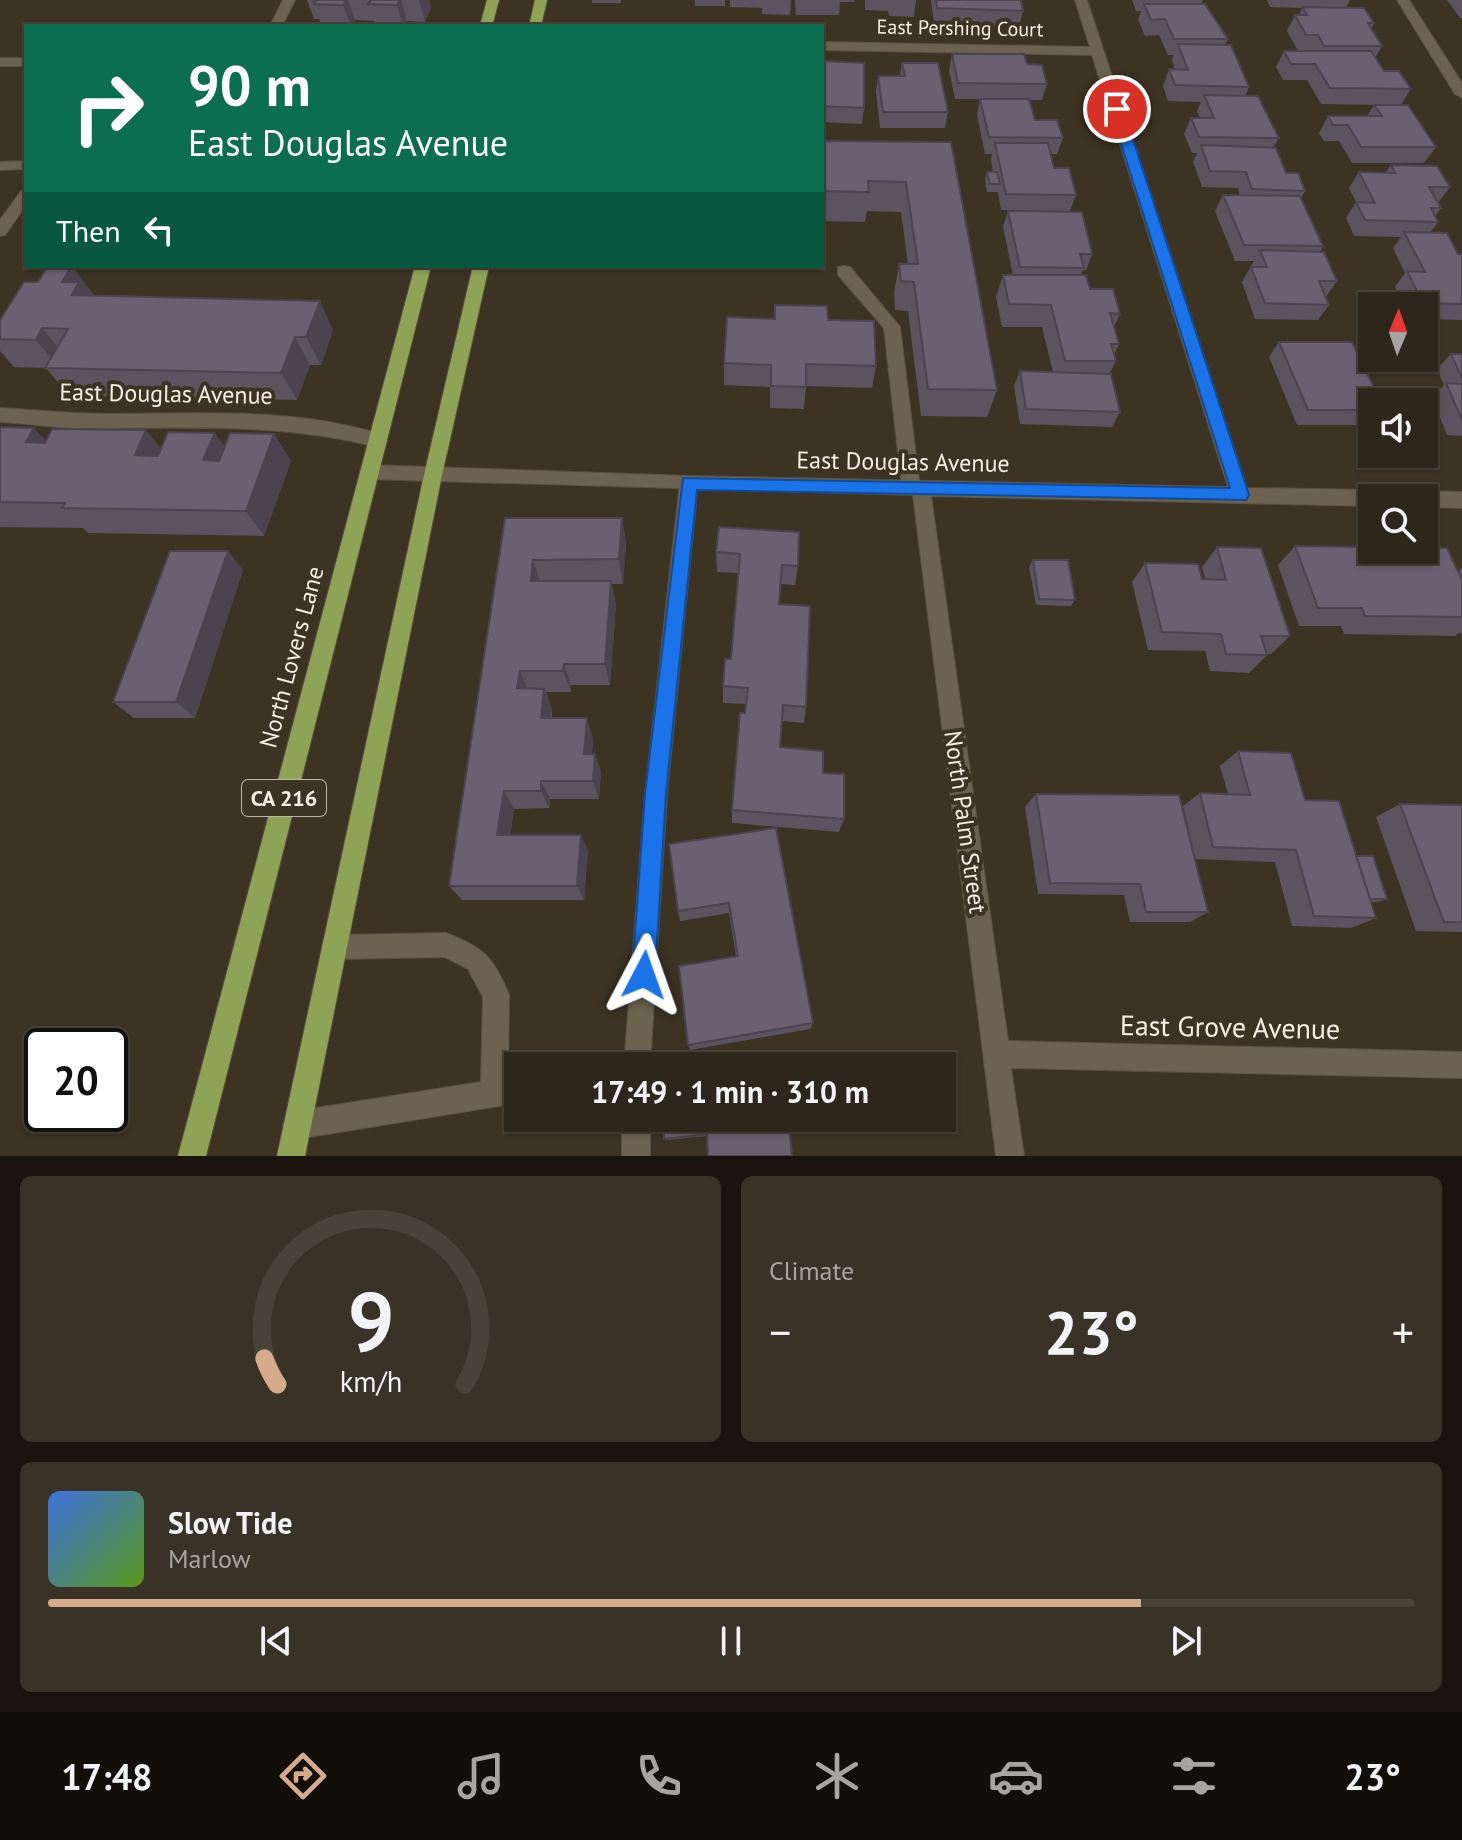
<!DOCTYPE html>
<html lang="en">
<head>
<meta charset="utf-8">
<style>
	:root { --surface:#2d261a; --page:#393227; --text:#f1f3f6; --muted:#a7a5a2; --line:#484339; --accent:#d6ab8b }
	body { margin:0; font-family:"PT Sans",sans-serif; background:var(--page); color:var(--text); height:100vh; display:flex; flex-direction:column; font-size:30px; white-space:nowrap }
	* { box-sizing:border-box; margin:0 }
	p { font-size:26px; color:var(--muted) }
	.icon { flex:none; width:44px; height:44px; fill:none; stroke:currentColor; stroke-width:2; stroke-linecap:round; stroke-linejoin:round }
	.map { position:relative; height:1156px; overflow:hidden }
	.details { display:flex; flex-direction:column; gap:20px; padding:20px; background:#19150e; flex:1 }
	.details>* { flex:none }
	.guide { position:absolute; left:24px; top:24px; width:800px; height:244px; border-radius:0px; box-shadow:0 2px 6px #0004,0 0 0 2px var(--line); background:#0b6e4f; color:#fff; overflow:hidden }
	.needle { width:52px; rotate:2deg }
	.tools { position:absolute; left:1358px; top:292px; display:grid; gap:16px }
	.tools a { display:grid; place-items:center; width:80px; height:80px; border-radius:0px; background:var(--surface); box-shadow:0 2px 6px #0004,0 0 0 2px var(--line); font-size:40px }
	.speed { position:absolute; left:24px; top:1028px; display:flex; gap:16px; font-size:40px; font-weight:700; text-align:center }
	.speed>* { display:grid; place-content:center; width:104px; height:104px; border-radius:50%; background:var(--surface); box-shadow:0 2px 6px #0004,0 0 0 2px var(--line); line-height:1 }
	.speed .limit { border:4px solid #111; border-radius:12px; background:#fff; color:#111 }
	.pin { position:absolute; display:grid; place-items:center; width:68px; height:68px; color:#fff; margin:-34px; border:4px solid #fff; border-radius:50%; box-shadow:0 2px 8px #0007 }
	.me { position:absolute; width:88px; margin:-44px; rotate:4deg; stroke-linejoin:round; filter:drop-shadow(0 0 6px #0008) }
	.turn { display:flex; align-items:center; gap:28px; height:168px; padding:0 32px; font-size:36px }
	.turn .icon { width:104px; height:104px; stroke-width:2.5 }
	.turn b { display:block; font-size:56px; line-height:68px }
	.then { display:flex; align-items:center; height:76px; padding:0 32px; background:#0003; gap:16px; font-size:30px }
	.big { font-size:60px; font-weight:800; line-height:1.1 }
	.details .widget { flex:1; display:flex; flex-direction:column; justify-content:center; gap:12px; min-width:0; padding:0 28px; border-radius:12px; background:var(--page) }
	.details .dial { align-items:center; gap:0 }
	.dial svg { height:208px; overflow:visible; fill:none; stroke:var(--line); stroke-width:7; stroke-linecap:round; text-anchor:middle }
	.dial text { fill:var(--text); stroke:none }
	.song { display:flex; align-items:center; gap:24px }
	.cover { width:96px; height:96px; border-radius:12px; background:linear-gradient(135deg,hsl(220 70% 55%),hsl(90 70% 35%)) }
	.played { height:8px; border-radius:4px; background:linear-gradient(90deg,var(--accent) 80%,var(--line) 80%) }
	.keys { display:flex; justify-content:space-around; direction:ltr }
	.heat { display:flex; justify-content:space-between; align-items:center; font-size:44px; direction:ltr }
	.details .tiles { flex:1; display:grid; gap:20px; grid-template-columns:1fr 1fr }
	.widget:last-child { grid-column:span 2 }
	.trip { position:absolute; left:504px; top:1052px; width:452px; height:80px; border-radius:0px; background:var(--surface); box-shadow:0 2px 6px #0004,0 0 0 2px var(--line); font-weight:800; line-height:80px; text-align:center }
	.tab-bar { display:flex; height:128px; justify-content:space-around; align-items:center; background:#120f0a; color:var(--muted) }
	.tab-bar .icon { width:56px; height:56px }
	.tab-bar .on { color:var(--accent) }
	.tab-bar b { font-size:36px; color:var(--text) }
	.map>svg:first-child { display:block }
	.lines { fill:none; stroke-linecap:round; stroke-linejoin:round }
	.service-casing { stroke:#595143; stroke-width:2 }
	.minor-casing { stroke:#595143; stroke-width:2 }
	.primary-casing { stroke:#595143; stroke-width:2 }
	.service { fill:#6c624f; fill-rule:evenodd }
	.minor { fill:#6c624f; fill-rule:evenodd }
	.primary { fill:#8fa356; fill-rule:evenodd }
	.wall { fill:#5c5361 }
	.shaded-wall { fill:#4b434f }
	.building { fill:#6b6071; stroke:#4b434f; stroke-width:2 }
	.route { fill:#1a73e8; stroke:#114b97; stroke-width:2 }
	.labels { text-anchor:middle; stroke-width:8; stroke-linejoin:round; paint-order:stroke }
	.far-street-label { font-size:20px; fill:#f4eee4; stroke:#3c3322 }
	.shield { fill:#3c3322; stroke:#bdb6aa; stroke-width:2 }
	.shield-label { font-size:22px; font-weight:bold; fill:#f4eee4 }
	.street-label { font-size:24px; fill:#f4eee4; stroke:#3c3322 }
	.near-street-label { font-size:28px; fill:#f4eee4; stroke:#3c3322 }
</style>
</head>
<body>
<div class="map">
<svg width="1462" height="1156" viewBox="0 0 1462 1156">
	<rect width="100%" height="100%" fill="#3c3322"/>
	<g class="lines">
		<g class="service-casing">
			<path id="service" d="M844 266 850 267 900 327 920 488 918 493H904L902 488 884 328 838 275V267Z
				M689 476 696 478 698 483 667 794 650 1066H624L645 794 680 483 682 478Z
				M446 933C484 948 493 956 509 995L508 1078 518 1077V1103L297 1139 287 1135 283 1125 287 1115 297 1111 481 1082 483 997 468 969 445 957 334 959 325 956 322 947 325 938 334 935Z
				M622 1118H650V1156H622Z"/>
		</g>
		<g class="minor-casing">
			<path id="minor" d="M283 0H295L282 26H270Z
				M1075 0H1087L1247 488 1372 490 1379 493 1381 498H1372V506L931 496 1008 1041 1462 1052V1078L1011 1068 1024 1156H996L913 495 369 479 360 472 369 465 689 476 1228 487 1092 55 822 50V42L1090 47Z
				M1397 0H1409L1462 83V98L1455 94Z
				M0 58H26V66H0Z
				M26 161V169L0 170V162Z
				M26 189V205L5 235 0 236V220L21 191Z
				M0 408C37 410 73 414 110 414 202 414 295 407 383 435L386 440 377 447C276 421 176 429 73 428 49 427 24 423 0 422Z
				M1424 491 1462 492V508L1424 507V498H1415Z"/>
		</g>
		<g class="primary-casing">
			<path id="primary" d="M487 0H499L492 26H480Z
				M535 0H547L541 26H529Z
				M415 266H431L206 1156H178Z
				M473 266H489L442 475 305 1156H277L424 475Z"/>
		</g>
		<use href="#service" class="service"/>
		<use href="#minor" class="minor"/>
		<use href="#primary" class="primary"/>
	</g>
	<path class="wall" d="M307 0H429L431 8 425 22 407 21 405 26H375L374 21 355 20 352 26H322L319 19H314Z
		M592 0H621V3H592Z
		M695 0H725V6H695Z
		M730 0H791L790 15 762 14V8L730 7Z
		M795 0H855L854 2H840L839 15H796Z
		M865 0H916L914 17 889 16 888 11 865 10Z
		M931 0H1021L1023 11 1019 27 934 24Z
		M1132 0H1203L1201 4 1228 39 1225 45 1249 87 1245 96 1279 138 1273 148 1286 173 1305 191 1301 198 1323 246 1320 252 1337 281 1326 297 1329 305 1318 320 1255 319 1242 282 1254 261H1235L1215 211 1223 195 1240 196 1238 188 1202 187 1193 162 1197 153H1192L1184 134 1191 118H1200L1197 111 1201 102 1168 101 1163 86 1169 69 1175 70 1172 60 1173 55H1168L1159 35 1145 36 1138 20 1141 11H1136Z
		M1267 0H1350L1346 8 1374 23 1371 29 1382 46 1375 58 1384 71 1411 89 1401 105 1436 147 1424 163H1352L1339 141H1324L1319 133 1328 116H1367L1374 105 1321 104 1307 80H1283L1276 67 1284 51H1298L1287 31 1295 15H1299L1302 8 1270 7Z
		M1447 0H1462V18H1460Z
		M952 54 1027 64 1047 84 1042 100H1030L1035 120 1063 138 1057 154H1050L1054 168 1076 195 1070 211 1001 210 998 192H987L985 180 987 172H993L991 159 992 154H985L977 115 980 99H955L949 70Z
		M823 61 864 108 862 124 822 122Z
		M902 63 948 112 945 128H880L876 92 878 76H900Z
		M822 141 951 142 997 390 987 417 921 416 908 311 895 310 894 293 899 264H908L901 212 867 211 865 222 822 221Z
		M1391 165 1450 187 1438 203 1441 208 1435 216 1438 222 1430 233 1458 254H1462V320L1424 319V306H1404L1395 287 1405 273 1393 248 1401 237 1354 236 1346 218 1356 202 1349 188 1359 172 1385 173Z
		M1008 211 1092 254 1086 270H1083L1081 275 1090 289 1120 314 1114 327 1119 344 1114 355 1116 361 1109 374 1120 412 1112 427 1020 424 1014 386 1020 371 1053 372 1042 327H1002L996 297 1003 275H1013L1003 227Z
		M93 294V295L333 330 321 365H310L297 400 69 396 46 368 14 367 0 351V320Z
		M828 320 876 366 872 388 806 386 804 409 770 408V387L724 385V363Z
		M1279 342 1372 402V425H1297L1269 357Z
		M1451 354H1462V436L1447 435 1432 398 1444 385 1437 369Z
		M0 427 46 441 161 449 225 447 274 434 291 461 264 536 88 533 83 528 0 527Z
		M505 518H622L626 543 623 584H612L616 605 610 685H571V692H546L552 709V718L593 738 592 754H595L601 772 599 799H550L549 808 514 809 510 835 588 851 584 900H462L449 886Z
		M719 527 798 566 795 585 781 584 779 604 806 707 804 723 782 721 780 747 823 773 844 819 839 832 732 823V810L746 704 723 703V686L731 659 739 573 717 572 716 552Z
		M1295 546 1458 571 1462 568V636L1460 632 1455 636 1344 634 1341 626H1299L1278 565Z
		M1217 547 1290 636 1271 654H1267V655L1249 673 1210 671 1205 651 1148 650 1132 582 1145 563 1205 579 1202 567Z
		M1033 560 1075 600 1071 606 1036 605 1029 566Z
		M243 570 195 718H134L113 702Z
		M1238 751 1305 800 1356 856 1387 899 1378 902H1371L1376 918 1351 928 1292 926 1275 862 1195 859 1183 806 1200 793 1228 794 1220 766Z
		M1036 794 1208 912 1190 922H1130L1124 895 1038 894 1025 807Z
		M1400 804 1462 805V932L1416 931 1376 817Z
		M776 828 813 1023 810 1029 690 1050 688 1045 736 956 729 913 680 921 678 911Z
		M664 1118 792 1156 707 1136 667 1140 664 1139Z"/>
	<path class="shaded-wall" d="M346 0H348L355 20 352 26H351L343 5Z
		M400 0H401L407 21 405 26H403L397 5Z
		M419 0H429L431 8 425 22Z
		M72 266 93 294 91 298 94 323 62 282Z
		M320 301 333 330 321 365 306 337Z
		M42 328 66 357 59 368 36 340Z
		M295 337 310 365 297 400 281 373Z
		M34 428 59 455 26 442Z
		M146 430 168 457 135 455Z
		M215 433 234 459 223 487 203 460Z
		M274 434 291 461 264 536 246 511Z
		M622 518 626 543 623 584 619 559Z
		M228 551 243 570 195 718 176 702Z
		M533 560 541 584 531 581Z
		M611 581 616 605 610 685 605 664Z
		M564 664 571 685V692L563 671Z
		M520 671 529 692 517 688Z
		M544 689 552 709 549 738 541 718Z
		M587 718 593 738 591 772 584 754Z
		M595 754 601 772 599 799 593 781Z
		M541 781 550 799 549 808 541 791Z
		M504 791 514 809 508 851 497 835Z
		M581 835 588 851 584 900 577 886Z"/>
	<path class="building" d="M316 0H346L343 5 314 4Z
		M371 0H400L397 5 368 4Z
		M936 0H1021L1023 11 937 8Z
		M1144 4H1205L1228 39H1174L1165 19 1151 20Z
		M1302 7 1364 8 1374 23H1368L1382 46H1324L1318 35H1306L1295 15H1307Z
		M1178 44 1231 45 1249 87 1175 85 1169 69 1188 70Z
		M1284 51H1371L1384 71H1399L1411 89 1330 88 1315 64H1291Z
		M952 54H1024L1027 64 1042 65 1047 84 958 83Z
		M823 61 864 63V108L822 106Z
		M902 63H938L948 112H883L878 76H905Z
		M1204 95 1258 96 1279 138 1199 137 1191 118H1214Z
		M980 99H1029L1035 120H1057L1063 138 989 137Z
		M1374 105H1408L1436 147H1361L1348 125H1333L1328 116H1382Z
		M822 141 951 142 997 390 928 389 914 282 901 281 899 264H918L906 182 868 181 869 192 823 191 822 181Z
		M995 143H1048L1054 168H1069L1076 195 1006 194Z
		M1201 145 1276 148 1286 173H1298L1305 191 1252 189 1246 172 1210 171Z
		M1391 165 1437 166 1450 187H1429L1441 208H1431L1438 222 1365 220 1356 202 1375 203 1359 172 1395 173Z
		M987 172H997L1000 184H990Z
		M1223 195 1300 196 1323 246 1244 245Z
		M1008 211 1082 212 1092 254H1080L1084 268 1020 267Z
		M1404 232 1447 233 1458 254H1462V304L1423 303 1407 271 1425 272Z
		M1260 250 1324 252 1337 281H1319L1329 305 1265 303 1251 267H1267Z
		M48 266H72L62 282H79L72 295 320 301 306 337H295L281 373 45 368 68 329 42 328 36 340 0 339V320L24 282H38Z
		M1003 275H1086L1090 289H1113L1120 314 1110 313 1119 344H1111L1116 361H1065L1051 305 1009 304Z
		M775 305 827 306 828 320 874 321 876 366 806 364V387L771 386V365L724 363 727 317 775 319Z
		M1279 342H1352L1381 402H1372V410H1308Z
		M1451 354H1462V378Z
		M1020 371 1111 374 1120 412 1026 409Z
		M1446 383 1462 384V420Z
		M0 427 34 428 26 442 45 443 52 429 146 430 135 455 158 456 168 432 215 433 203 460 219 461 230 433 274 434 246 511 62 508 65 503 0 502Z
		M505 518H622L619 559 533 560 531 581H611L605 664H564L563 671H520L517 688 544 689 541 718H587L584 754H595L593 781H541V791H504L497 835H581L577 886H449Z
		M719 527 799 532 798 566 782 565 779 604 810 606 806 707 783 705 780 747 823 751V773L844 774V819L732 810 740 713H745L748 688 723 686 725 659H731L740 554 716 552Z
		M1295 546 1372 547V550H1424V548H1447L1462 580V617L1365 616 1362 608H1318Z
		M1217 547 1261 548 1290 636H1261L1267 655 1226 654 1221 634 1162 632 1145 563 1198 564 1202 579 1226 580Z
		M170 551H228L176 702H113Z
		M1033 560H1068L1075 600 1039 599Z
		M1238 751 1291 753 1305 800 1339 801 1376 918 1314 916 1296 850 1213 847 1200 793 1250 795Z
		M1036 794 1179 795 1208 912H1146L1140 884 1050 883Z
		M1400 804 1462 805V922H1444Z
		M776 828 813 1023 688 1045 679 966 738 956 729 903 678 911 669 844Z
		M1356 856H1373L1387 899H1370Z
		M782 1053 783 1066H661V1064Z
		M664 1118H788L792 1156H708L707 1134 664 1139Z"/>
	<path class="route" d="M1117 105 1123 109 1249 495 1246 500 697 490 666 794 655 975 652 984 644 987 635 984 632 975 645 794 683 478 1230 488 1110 109Z"/>
	<g class="labels">
		<g class="far-street-label">
			<text transform="translate(960 28) rotate(1)" y="7">East Pershing Court</text>
		</g>
		<rect class="shield" x="242" y="780" width="84" height="36" rx="6"/>
		<g class="shield-label">
			<text x="284" y="806">CA 216</text>
		</g>
		<g class="street-label">
			<text transform="translate(166 394) rotate(1)" y="8">East Douglas Avenue</text>
			<text transform="translate(903 462) rotate(1)" y="8">East Douglas Avenue</text>
			<text transform="translate(292 657) rotate(-75)" y="8">North Lovers Lane</text>
			<text transform="translate(965 822) rotate(82)" y="8">North Palm Street</text>
		</g>
		<g class="near-street-label">
			<text transform="translate(1230 1027) rotate(1)" y="10">East Grove Avenue</text>
		</g>
	</g>
</svg>
<div class="tools">
<a><svg class="needle" viewBox="-14 -14 28 28"><path d="M0-13l5 13h-10z" fill="#e53935"/><path d="M0 13l5-13h-10z" fill="#a7a5a2"/></svg></a>
<a><svg class="icon" aria-label="sound" viewBox="0 0 24 24"><path d="M4 9h4l5-4v14l-5-4H4zM17 9q2 3 0 6"/></svg></a>
<a><svg class="icon" aria-label="search" viewBox="0 0 24 24"><circle cx="10" cy="10" r="6"/><path d="M15 15l6 6"/></svg></a>
</div>
<div class="speed"><div class="limit">20</div></div>
<div class="pin" style="left:1117px;top:109px;background:#d93025"><svg class="icon" aria-label="arrive" viewBox="0 0 24 24"><path d="M6 21V4h12l-3 4 3 4H6"/></svg></div>
<svg class="me" style="left:644px;top:975px" viewBox="-20 -20 40 40"><path d="M0-17L14 15 0 8-14 15z" fill="#1a73e8" stroke="#fff" stroke-width="4"/></svg>
<div class="trip">17:49 · 1 min · 310 m</div>
<div class="guide">
<div class="turn"><svg class="icon" aria-label="right" viewBox="0 0 24 24"><path d="M7 20v-9h11M14 6l5 5-5 5"/></svg><div><b>90 m</b>East Douglas Avenue</div></div>
<div class="then">Then<svg class="icon" aria-label="left" viewBox="0 0 24 24"><path d="M17 20v-9H6M10 6l-5 5 5 5"/></svg></div>
</div>
</div>
<section class="details">
<div class="tiles">
<div class="widget dial"><svg viewBox="0 0 100 80">
<path d="M14 69A42 42 0 1 1 86 69"/>
<path d="M14 69A42 42 0 0 1 9 59" stroke="#d6ab8b"/>
<text x="50" y="56" font-size="32" font-weight="700">9</text>
<text x="50" y="72" font-size="11">km/h</text>
</svg></div>
<div class="widget"><p>Climate</p>
<div class="heat"><a>−</a><b class="big">23°</b><a>+</a></div>
</div>
<div class="widget">
<div class="song"><i class="cover"></i><div><b>Slow Tide</b><p>Marlow</p></div></div>
<div class="played"></div>
<div class="keys"><svg class="icon" aria-label="previous" viewBox="0 0 24 24"><path d="M18 5L8 12l10 7zM5 5v14"/></svg><svg class="icon" aria-label="pause" viewBox="0 0 24 24"><path d="M8 5v14M16 5v14"/></svg><svg class="icon" aria-label="next" viewBox="0 0 24 24"><path d="M6 5l10 7-10 7zM19 5v14"/></svg></div>
</div>
</div>
</section>
<nav class="tab-bar">
<b>17:48</b>
<svg class="icon on" aria-label="directions" viewBox="0 0 24 24"><path d="M12 3l9 9-9 9-9-9zM9 14v-3h6M13 9l2 2-2 2"/></svg>
<svg class="icon" aria-label="music" viewBox="0 0 24 24"><path d="M9 18V5l10-2v13"/><circle cx="6" cy="18" r="3"/><circle cx="16" cy="16" r="3"/></svg>
<svg class="icon" aria-label="phone" viewBox="0 0 24 24"><path d="M5 4h4l2 5-3 2q2 4 5 5l2-3 5 2v4C11 20 4 13 5 4z"/></svg>
<svg class="icon" aria-label="climate" viewBox="0 0 24 24"><path d="M12 3v18M4 7l16 10M4 17L20 7"/></svg>
<svg class="icon" aria-label="car" viewBox="0 0 24 24"><path d="M5 17H2v-5l4-1 3-4h7l3 4 3 1v5h-3M9 17h6M6 11h13"/><circle cx="7" cy="17" r="2"/><circle cx="17" cy="17" r="2"/></svg>
<svg class="icon" aria-label="filters" viewBox="0 0 24 24"><path d="M4 7h16M4 17h16"/><circle cx="9" cy="7" r="2"/><circle cx="15" cy="17" r="2"/></svg>
<b>23°</b>
</nav>
</body>
</html>
